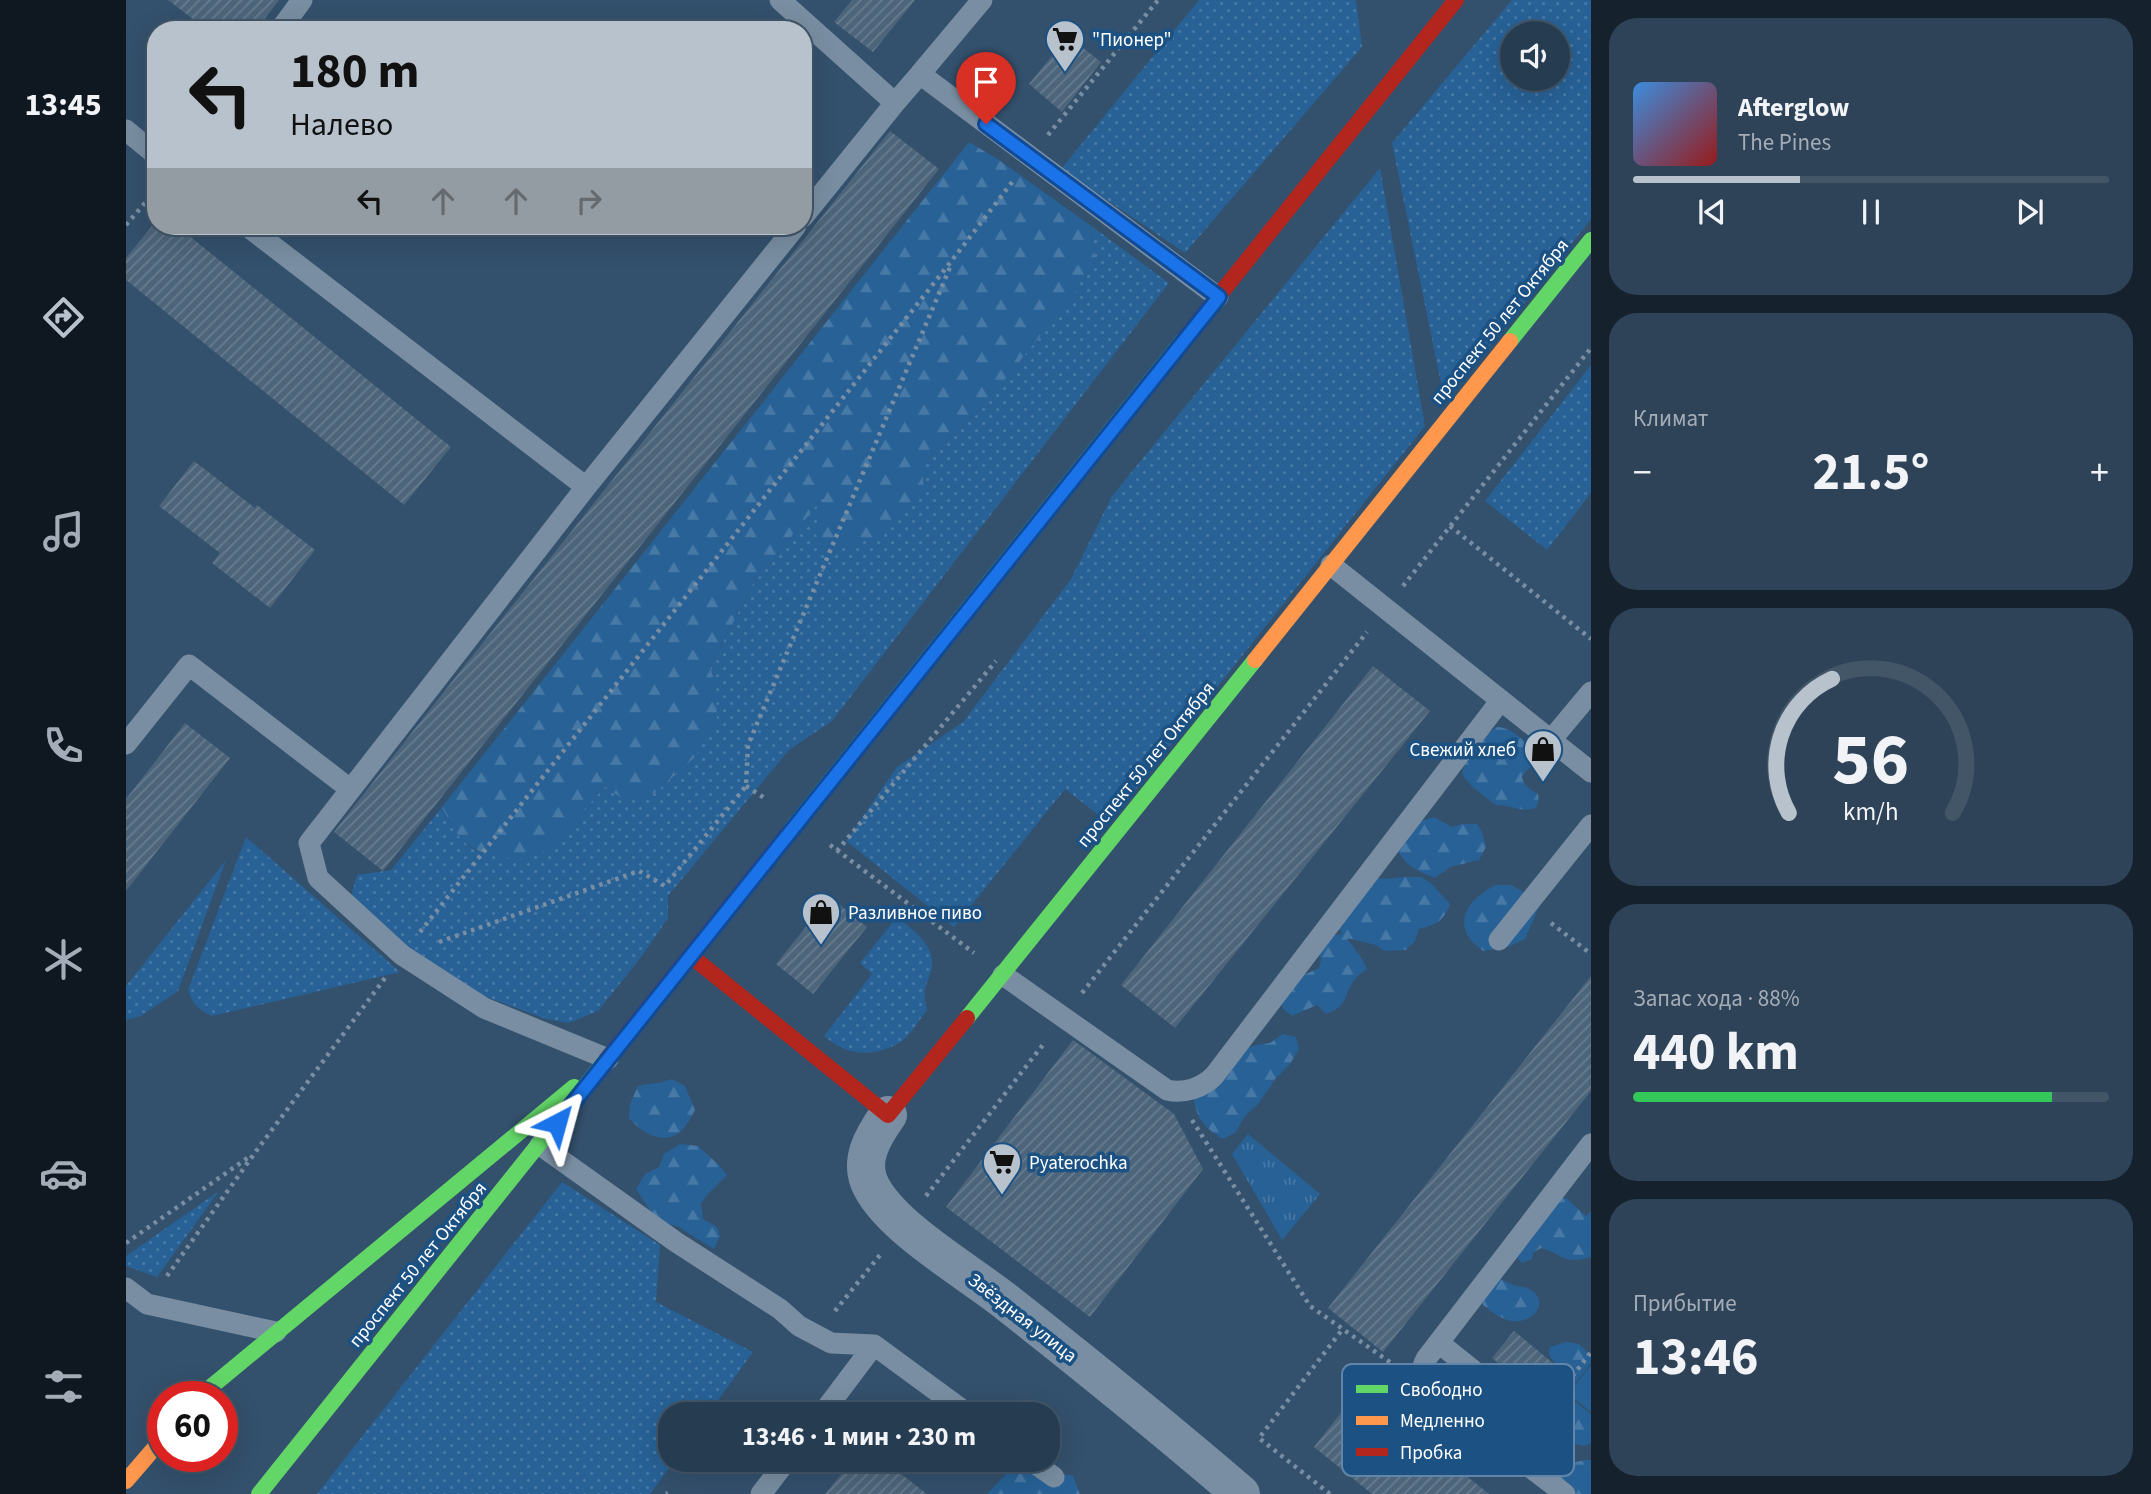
<!DOCTYPE html>
<html lang="ru">
<head>
<meta charset="utf-8">
<style>
	:root { --surface:#263c51; --page:#2e4358; --text:#f1f3f6; --muted:#a4adb7; --line:#425668; --accent:#b8c2cc }
	body { margin:0; font-family:"Source Sans 3",sans-serif; background:var(--page); color:var(--text); height:100vh; display:flex; flex-direction:column; font-size:26px; white-space:nowrap }
	* { box-sizing:border-box; margin:0 }
	p { font-size:23px; color:var(--muted) }
	.icon { flex:none; width:38px; height:38px; fill:none; stroke:currentColor; stroke-width:2; stroke-linecap:round; stroke-linejoin:round }
	.map { position:relative; flex:1; overflow:hidden }
	.details { display:flex; flex-direction:column; gap:18px; padding:18px; background:#15212d; width:560px }
	.details>* { flex:none }
	.guide { position:absolute; left:21px; top:21px; width:665px; height:214px; border-radius:28px; box-shadow:0 7px 28px #0002,0 0 0 2px var(--line); background:#b8c2cc; color:#111; overflow:hidden }
	.buttons { position:absolute; left:1374px; top:21px; display:grid; gap:14px }
	.buttons a { display:grid; place-items:center; width:70px; height:70px; border-radius:50%; background:var(--surface); box-shadow:0 7px 28px #0002,0 0 0 2px var(--line); font-size:35px }
	.speed { position:absolute; left:21px; top:1381px; display:flex; gap:14px; font-size:35px; font-weight:700; text-align:center }
	.speed>* { display:grid; place-content:center; width:91px; height:91px; border-radius:50%; background:var(--surface); box-shadow:0 7px 28px #0002,0 0 0 2px var(--line); line-height:1 }
	.speed .limit { border:10px solid #d22; background:#fff; color:#111 }
	.pin { position:absolute; display:grid; place-items:center; width:60px; height:60px; color:#fff; margin:-72px -30px; border-radius:50% 50% 50% 0; rotate:-45deg; box-shadow:0 0 7px #0007 }
	.pin .icon { rotate:45deg }
	.me { position:absolute; width:77px; margin:-38px; rotate:39deg; stroke-linejoin:round; filter:drop-shadow(0 0 5px #0008) }
	.turn { display:flex; align-items:center; gap:24px; height:147px; padding:0 28px; font-size:32px }
	.turn .icon { width:91px; height:91px; stroke-width:2.5 }
	.turn b { display:block; font-size:49px; line-height:60px }
	.lanes { display:flex; align-items:center; height:66px; padding:0 28px; background:#0003; justify-content:center; gap:35px; direction:ltr }
	.lanes .off { opacity:.35 }
	.big { font-size:52px; font-weight:700; line-height:1.1 }
	.details .widget { flex:1; display:flex; flex-direction:column; justify-content:center; gap:10px; min-width:0; padding:0 24px; border-radius:28px; background:var(--page) }
	.details .dial { align-items:center; gap:0 }
	.dial svg { height:182px; overflow:visible; fill:none; stroke:var(--line); stroke-width:7; stroke-linecap:round; text-anchor:middle }
	.dial text { fill:var(--text); stroke:none }
	.song { display:flex; align-items:center; gap:21px }
	.cover { width:84px; height:84px; border-radius:10px; background:linear-gradient(135deg,hsl(210 70% 55%),hsl(0 70% 35%)) }
	.played { height:7px; border-radius:4px; background:linear-gradient(90deg,var(--accent) 35%,var(--line) 35%) }
	.keys { display:flex; justify-content:space-around; direction:ltr }
	.heat { display:flex; justify-content:space-between; align-items:center; font-size:38px; direction:ltr }
	.charge { height:10px; border-radius:5px; background:linear-gradient(90deg,#34c759 88%,var(--line) 0) }
	.trip { position:absolute; left:532px; top:1402px; width:402px; height:70px; border-radius:28px; background:var(--surface); box-shadow:0 7px 28px #0002,0 0 0 2px var(--line); font-weight:700; line-height:70px; text-align:center }
	main { display:flex; flex:1; min-height:0 }
	.menu { display:flex; flex-direction:column; width:126px; justify-content:space-around; align-items:center; background:#0f1820; color:var(--muted) }
	.menu .icon { width:49px; height:49px }
	.menu .selected { color:var(--accent) }
	.menu b { font-size:32px; color:var(--text) }
	.map>svg:first-child { display:block }
	.grass { fill:url(#grass-dots); fill-rule:evenodd }
	.forest { fill:url(#forest-firs) }
	.park { fill:url(#park-tufts) }
	.garden { fill:#276196 }
	.building { fill:url(#building-hatch) }
	.lines { fill:none; stroke-linecap:round; stroke-linejoin:round }
	.path { stroke:#798ea2; stroke-width:4.5; stroke-dasharray:3.5 5; stroke-linecap:butt }
	.lane { stroke:#798ea2; stroke-width:21 }
	.street { stroke:#798ea2; stroke-width:38 }
	.fast { stroke:#63d668; stroke-width:16 }
	.slow { stroke:#ff974d; stroke-width:16 }
	.jam { stroke:#b3261e; stroke-width:16 }
	.route-casing { stroke:#114b97; stroke-width:18 }
	.route { stroke:#1a73e8; stroke-width:12 }
	.labels { text-anchor:middle; stroke-width:7; stroke-linejoin:round; paint-order:stroke }
	.poi-label { font-size:19px; fill:#fff; stroke:#1c5183; text-anchor:start }
	.street-label { font-size:19px; fill:#fff; stroke:#1c5183 }
	.key { fill:#1c5183; stroke:#6085a8; stroke-width:2 }
	.key-label { font-size:19px; fill:#fff }
</style>
</head>
<body>
<main>
<nav class="menu">
<b>13:45</b>
<svg class="icon selected" aria-label="directions" viewBox="0 0 24 24"><path d="M12 3l9 9-9 9-9-9zM9 14v-3h6M13 9l2 2-2 2"/></svg>
<svg class="icon" aria-label="music" viewBox="0 0 24 24"><path d="M9 18V5l10-2v13"/><circle cx="6" cy="18" r="3"/><circle cx="16" cy="16" r="3"/></svg>
<svg class="icon" aria-label="phone" viewBox="0 0 24 24"><path d="M5 4h4l2 5-3 2q2 4 5 5l2-3 5 2v4C11 20 4 13 5 4z"/></svg>
<svg class="icon" aria-label="climate" viewBox="0 0 24 24"><path d="M12 3v18M4 7l16 10M4 17L20 7"/></svg>
<svg class="icon" aria-label="car" viewBox="0 0 24 24"><path d="M5 17H2v-5l4-1 3-4h7l3 4 3 1v5h-3M9 17h6M6 11h13"/><circle cx="7" cy="17" r="2"/><circle cx="17" cy="17" r="2"/></svg>
<svg class="icon" aria-label="filters" viewBox="0 0 24 24"><path d="M4 7h16M4 17h16"/><circle cx="9" cy="7" r="2"/><circle cx="15" cy="17" r="2"/></svg>
</nav>
<div class="map">
<svg width="1465" height="1494" viewBox="0 0 1465 1494">
	<defs>
		<pattern id="grass-dots" width="8" height="8" patternUnits="userSpaceOnUse" patternTransform="scale(1.75)"><rect width="8" height="8" fill="#276196"/><path d="M2 2h.1M6 6h.1" fill="none" stroke="#4779a6" stroke-width="1.8" stroke-linecap="round"/></pattern>
		<pattern id="forest-firs" width="22" height="20" patternUnits="userSpaceOnUse" patternTransform="scale(1.75)"><rect width="22" height="20" fill="#276196"/><path d="M5 1l3.5 6h-7zM16 11l3.5 6h-7z" fill="#4779a6"/></pattern>
		<pattern id="park-tufts" width="24" height="20" patternUnits="userSpaceOnUse" patternTransform="scale(1.75)"><rect width="24" height="20" fill="#276196"/><path d="M3 7l-1-3M5 7V3M7 7l1-3M15 17l-1-3M17 17v-4M19 17l1-3" fill="none" stroke="#4779a6"/></pattern>
		<pattern id="building-hatch" width="6" height="6" patternUnits="userSpaceOnUse" patternTransform="scale(1.75)"><rect width="6" height="6" fill="#4d657b"/><path d="M-1 1l2-2M0 6l6-6M5 7l2-2" fill="none" stroke="#687c8f"/></pattern>
	</defs>
	<rect width="100%" height="100%" fill="#33506c"/>
	<path class="grass" d="M1073 0H1230L1236 47 1059 253 935 169Z
		M1386 0H1465V219L1319 403 1266 143ZM1386 33H1432V79H1386Z
		M1254 168 1299 426 983 823 939 789 828 927 720 841 771 767 837 722 945 579 986 496Z
		M964 225 1043 283 706 721 663 750 542 896V918L516 956 472 1011 443 1023 420 1019 355 995 306 971 225 896 231 875 265 870 316 807C324 823 334 843 351 851 361 856 399 854 413 854L433 836 479 787 590 687 584 667 627 584 699 494 795 465 856 407 969 257Z
		M1465 365V493L1421 550 1359 501Z
		M120 837 274 972 86 1016C72 1009 67 1005 62 990Z
		M100 860 52 991 15 1016 0 1020V986Z
		M771 917C786 929 809 945 806 966 802 987 795 985 801 1010 793 1020 785 1034 776 1041 749 1058 722 1057 698 1036L746 974 734 963Z
		M436 1182 534 1245 530 1302 627 1352 582 1414H544V1460H549L524 1494H191Z
		M93 1191 31 1277 0 1266V1256Z"/>
	<path class="forest" d="M843 142 873 160 964 225 969 257 946 297 856 407 795 465 798 488 756 537 705 549 695 545 689 533 698 496 627 584 584 667 590 687 591 720 569 757 529 793 499 800 479 787C462 804 433 843 413 854 395 864 356 857 340 843 329 834 323 820 316 807Z
		M1370 727C1387 727 1402 744 1412 757L1409 762 1396 776C1397 786 1404 789 1412 794 1416 818 1392 808 1380 806 1376 805 1372 806 1369 804 1359 798 1342 784 1336 774 1340 754 1355 740 1370 727Z
		M1308 817 1326 827 1335 824H1351L1356 832 1360 847 1353 860 1324 867 1309 878C1290 870 1280 867 1270 847L1292 822Z
		M1277 877H1295L1306 884 1324 904C1318 921 1310 925 1293 929L1289 941 1280 950 1259 951 1250 945 1221 938C1226 946 1239 961 1241 969 1237 972 1231 976 1228 980 1217 996 1223 1006 1200 1014L1191 1005 1166 1016 1157 1009 1155 999 1169 979 1193 968 1195 960 1192 948 1208 935 1216 934 1211 924 1251 878 1261 879Z
		M1370 885H1385L1415 902 1399 939 1382 947 1357 951C1353 947 1347 943 1344 939 1327 916 1350 894 1370 885Z
		M1157 1034 1170 1037 1173 1049 1164 1064 1150 1078 1133 1103 1119 1116 1109 1133 1097 1139C1078 1128 1070 1117 1067 1096L1117 1050 1130 1045 1144 1043Z
		M546 1079 559 1086 569 1110C565 1117 560 1128 553 1133 535 1145 515 1132 503 1118L504 1104 512 1086C524 1083 535 1084 546 1079Z
		M554 1144 572 1146 593 1165 601 1175 581 1195 575 1203 577 1219 591 1227 594 1236 588 1249 551 1226 537 1223 523 1209 510 1189 519 1174 533 1167 538 1154Z
		M1433 1198H1440L1460 1216 1465 1211V1257C1436 1265 1437 1254 1415 1248L1407 1253 1406 1259 1396 1263 1389 1255Z
		M1370 1277C1377 1280 1384 1284 1391 1286 1394 1287 1398 1286 1401 1288 1426 1299 1409 1324 1386 1321 1376 1320 1365 1311 1357 1305L1356 1293Z
		M1440 1342 1453 1344 1465 1356V1363L1440 1395 1465 1414V1443L1458 1446 1450 1444 1445 1439H1438L1431 1447V1458L1420 1466H1413L1326 1397 1323 1388 1328 1381 1336 1375 1382 1400 1412 1402 1437 1369C1430 1363 1420 1358 1424 1347Z
		M1458 1460H1465V1494H1446L1429 1477C1429 1463 1447 1464 1458 1460Z
		M890 1464 947 1476 954 1494H861Z"/>
	<path class="park" d="M1122 1134 1194 1194 1156 1240 1106 1154Z"/>
	<path class="garden" d="M1465 1365V1412L1442 1394Z"/>
	<path class="building" d="M42 0H153L130 30H81Z
		M726 0H789L747 52 708 22Z
		M942 36 975 62 936 112 903 84Z
		M764 131 813 169 257 871 208 832 324 684Z
		M26 226H51L325 447 278 505 0 280V258Z
		M68 461 129 508 131 505 189 550 144 608 86 563 94 553 33 506Z
		M1247 666 1304 711 1049 1028 995 985Z
		M59 723 104 758 0 891V799Z
		M704 897 741 927 687 994 650 964Z
		M1465 976V1091L1257 1352 1202 1308Z
		M947 1040 1048 1114 1077 1169 964 1317 820 1207Z
		M1388 1331 1433 1368 1411 1395 1366 1358Z
		M1233 1390 1363 1494H1246L1188 1447Z
		M727 1460H757L801 1494H699Z"/>
	<g class="lines">
		<path class="path" d="M922 135 1032 0
			M0 225 30 190
			M1324 526 1465 639
			M1277 586 1465 348
			M620 786 640 799
			M704 845 848 953
			M711 851 870 661
			M1425 923 1465 954
			M294 932 827 259 887 181
			M313 942 513 871 539 886 620 786 622 745 825 265
			M956 993 1241 632
			M1066 1120 1184 1306 1268 1365
			M800 1196 919 1042
			M0 1243 123 1157
			M41 1276 128 1154 259 978
			M709 1311 754 1255
			M1431 1397 1443 1457
			M1405 1430 1465 1352
			M540 1494 542 1493
			M1204 1494 1133 1438 1216 1330"/>
		<path class="lane" d="M654 0 769 103 677 217
			M154 30 176 0
			M794 74 856 0
			M769 103 794 74 1092 297
			M0 130 30 155
			M121 226 460 487
			M1205 565 1465 772
			M1425 740 1465 692
			M0 744 63 665 224 789
			M1373 940 1465 825
			M877 975 1041 1090C1058 1094 1076 1088 1088 1076L1375 700
			M482 1059 358 1008 276 955 192 878 183 843 460 487 670 226
			M414 1145 550 1242 654 1309 673 1326 705 1343 748 1345 842 1414
			M0 1288 21 1304 150 1332
			M1313 1343 1378 1395
			M696 1414 748 1345
			M904 1460 928 1477
			M635 1494 661 1460
			M1439 1494 1301 1388C1295 1376 1294 1371 1300 1359L1465 1144"/>
		<path class="street" d="M762 1115C747 1136 731 1162 746 1188 768 1229 841 1271 879 1301 959 1364 1038 1428 1115 1494"/>
		<path class="fast" d="M1384 341 1465 240
			M663 832 1058 339
			M841 1018 1129 660
			M74 1396 448 1087
			M133 1494 480 1060"/>
		<path class="slow" d="M1129 660 1384 341
			M0 1481 37 1438"/>
		<path class="jam" d="M1058 339 1330 0
			M565 956 762 1115 841 1018
			M480 1060 663 832"/>
	</g>
	<g class="lines">
		<g class="route-casing">
			<path id="route" d="M431 1123 1093 297 860 124"/>
		</g>
		<use href="#route" class="route"/>
	</g>
	<defs>
		<g id="supermarket-pin" transform="scale(2.0125)"><path d="M0 17L-7.5 6A9.5 9.5 0 1 1 7.5 6Z" fill="#b8c2cc" stroke="#1c5183"/><path d="M-6-5.5h2.5l.6 2H6L4.5 2H-2.5L-4.4-4H-6ZM-1.5 3.2a1.3 1.3 0 1 0 .1 0ZM3 3.2a1.3 1.3 0 1 0 .1 0Z" fill="#111"/></g>
		<g id="shop-pin" transform="scale(2.0125)"><path d="M0 17L-7.5 6A9.5 9.5 0 1 1 7.5 6Z" fill="#b8c2cc" stroke="#1c5183"/><path d="M-5-2.5h2.3a2.7 3.5 0 0 1 5.4 0H5L5.5 6h-11ZM-1.5-2.5h3a1.5 2.3 0 0 0-3 0Z" fill="#111"/></g>
	</defs>
	<g fill-rule="evenodd">
		<use href="#supermarket-pin" x="939" y="39"/>
		<use href="#shop-pin" x="1417" y="749"/>
		<use href="#shop-pin" x="695" y="912"/>
		<use href="#supermarket-pin" x="876" y="1162"/>
	</g>
	<g class="labels">
		<g class="poi-label">
			<text x="966" y="46">"Пионер"</text>
			<text x="1390" y="756" text-anchor="end">Свежий хлеб</text>
			<text x="722" y="919">Разливное пиво</text>
			<text x="903" y="1169">Pyaterochka</text>
		</g>
		<g class="street-label">
			<text transform="translate(1373 321) rotate(-51)" y="7">проспект 50 лет Октября</text>
			<text transform="translate(1019 764) rotate(-51)" y="7">проспект 50 лет Октября</text>
			<text transform="translate(291 1264) rotate(-51)" y="7">проспект 50 лет Октября</text>
			<text transform="translate(897 1317) rotate(38)" y="7">Звёздная улица</text>
		</g>
	</g>
	<rect x="1216" y="1364" width="232" height="112" rx="10" class="key"/>
	<rect x="1230" y="1385" width="32" height="8" fill="#63d668"/>
	<rect x="1230" y="1416" width="32" height="9" fill="#ff974d"/>
	<rect x="1230" y="1448" width="32" height="8" fill="#b3261e"/>
	<g class="key-label">
		<text x="1274" y="1396">Свободно</text>
		<text x="1274" y="1427">Медленно</text>
		<text x="1274" y="1459">Пробка</text>
	</g>
</svg>
<div class="buttons">
<a><svg class="icon" aria-label="sound" viewBox="0 0 24 24"><path d="M4 9h4l5-4v14l-5-4H4zM17 9q2 3 0 6"/></svg></a>
</div>
<div class="speed"><div class="limit">60</div></div>
<div class="pin" style="left:860px;top:124px;background:#d93025"><svg class="icon" aria-label="arrive" viewBox="0 0 24 24"><path d="M6 21V4h12l-3 4 3 4H6"/></svg></div>
<svg class="me" style="left:431px;top:1123px" viewBox="-20 -20 40 40"><path d="M0-17L14 15 0 8-14 15z" fill="#1a73e8" stroke="#fff" stroke-width="4"/></svg>
<div class="trip">13:46 · 1 мин · 230 m</div>
<div class="guide">
<div class="turn"><svg class="icon" aria-label="left" viewBox="0 0 24 24"><path d="M17 20v-9H6M10 6l-5 5 5 5"/></svg><div><b>180 m</b>Налево</div></div>
<div class="lanes"><svg class="icon" aria-label="left" viewBox="0 0 24 24"><path d="M17 20v-9H6M10 6l-5 5 5 5"/></svg><svg class="icon off" aria-label="ahead" viewBox="0 0 24 24"><path d="M12 20V5M6 11l6-6 6 6"/></svg><svg class="icon off" aria-label="ahead" viewBox="0 0 24 24"><path d="M12 20V5M6 11l6-6 6 6"/></svg><svg class="icon off" aria-label="right" viewBox="0 0 24 24"><path d="M7 20v-9h11M14 6l5 5-5 5"/></svg></div>
</div>
</div>
<section class="details">
<div class="widget">
<div class="song"><i class="cover"></i><div><b>Afterglow</b><p>The Pines</p></div></div>
<div class="played"></div>
<div class="keys"><svg class="icon" aria-label="previous" viewBox="0 0 24 24"><path d="M18 5L8 12l10 7zM5 5v14"/></svg><svg class="icon" aria-label="pause" viewBox="0 0 24 24"><path d="M8 5v14M16 5v14"/></svg><svg class="icon" aria-label="next" viewBox="0 0 24 24"><path d="M6 5l10 7-10 7zM19 5v14"/></svg></div>
</div>
<div class="widget"><p>Климат</p>
<div class="heat"><a>−</a><b class="big">21.5°</b><a>+</a></div>
</div>
<div class="widget dial"><svg viewBox="0 0 100 80">
<path d="M14 69A42 42 0 1 1 86 69"/>
<path d="M14 69A42 42 0 0 1 33 10" stroke="#b8c2cc"/>
<text x="50" y="56" font-size="32" font-weight="700">56</text>
<text x="50" y="72" font-size="11">km/h</text>
</svg></div>
<div class="widget"><p>Запас хода · 88%</p><b class="big">440 km</b><div class="charge"></div></div>
<div class="widget"><p>Прибытие</p><b class="big">13:46</b></div>
</section>
</main>
</body>
</html>
